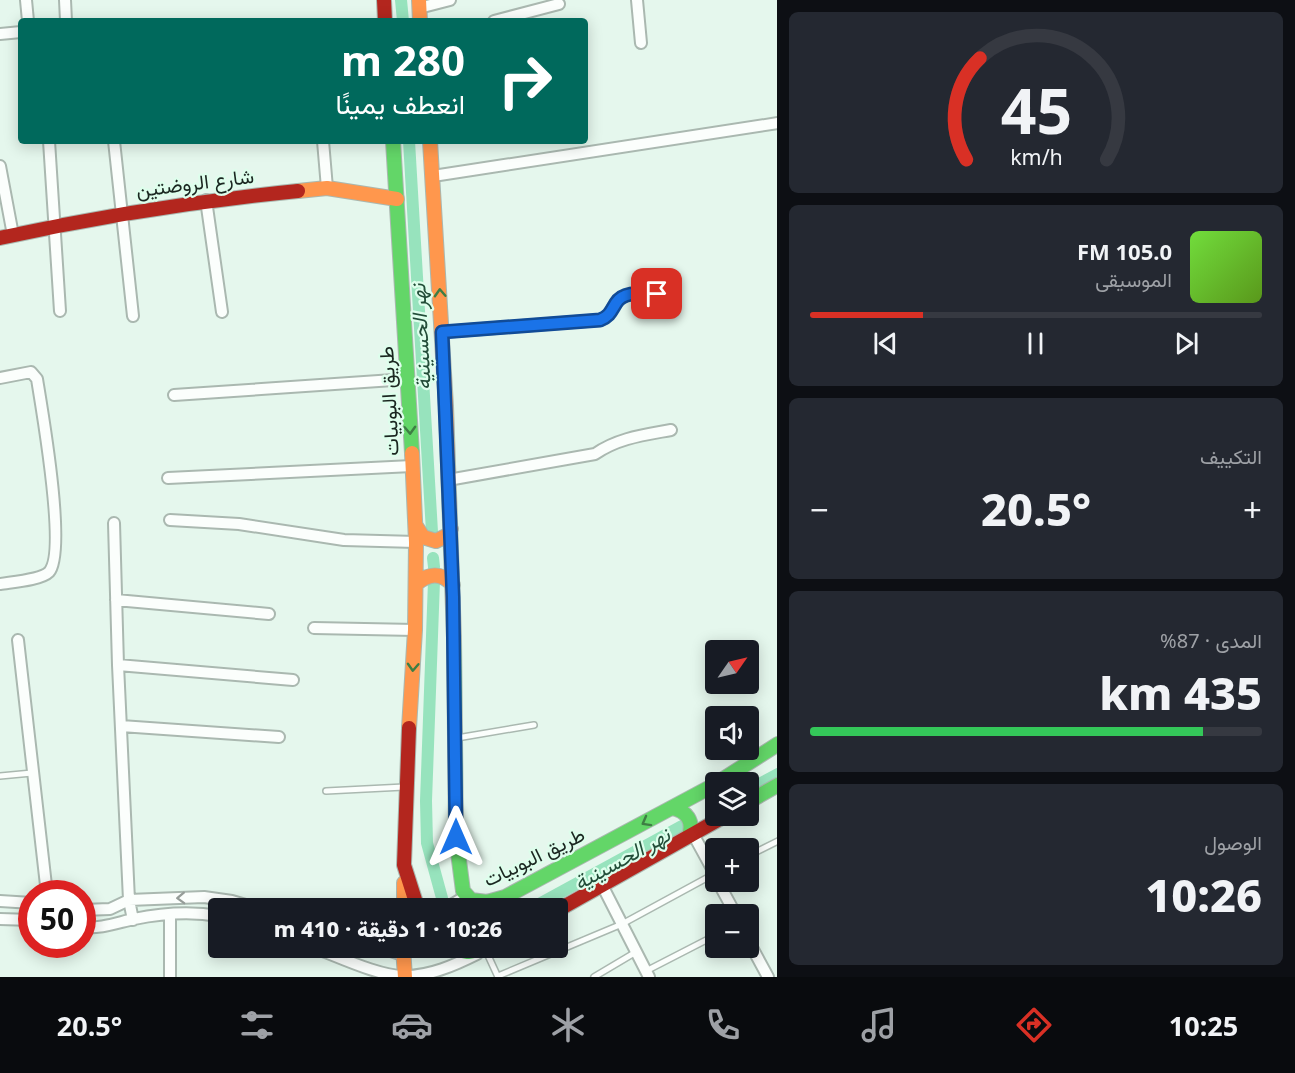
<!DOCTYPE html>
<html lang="ar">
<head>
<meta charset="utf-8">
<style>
	:root { --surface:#171b24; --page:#242831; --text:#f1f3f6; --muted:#9ea1a6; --line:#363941; --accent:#d93025 }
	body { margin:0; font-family:"Noto Sans",Vazirmatn,sans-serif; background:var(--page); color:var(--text); direction:rtl; height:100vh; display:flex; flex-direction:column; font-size:22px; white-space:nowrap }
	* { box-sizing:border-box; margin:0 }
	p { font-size:20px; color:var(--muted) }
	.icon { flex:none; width:33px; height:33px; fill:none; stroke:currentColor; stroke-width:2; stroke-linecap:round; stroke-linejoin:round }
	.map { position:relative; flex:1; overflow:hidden; direction:ltr }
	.side { display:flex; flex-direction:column; gap:12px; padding:12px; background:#0d0f14; width:518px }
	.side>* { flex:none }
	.hud { position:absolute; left:18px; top:18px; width:570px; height:126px; border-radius:6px; box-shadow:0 3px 15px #0003; direction:rtl; background:#00695c; color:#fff; overflow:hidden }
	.needle { width:39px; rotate:56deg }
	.fabs { position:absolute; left:705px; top:640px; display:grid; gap:12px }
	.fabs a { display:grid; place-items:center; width:54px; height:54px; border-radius:6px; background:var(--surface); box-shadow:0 3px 15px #0003; font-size:30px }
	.speed { position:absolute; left:18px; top:880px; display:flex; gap:12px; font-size:30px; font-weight:700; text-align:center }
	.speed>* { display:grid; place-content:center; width:78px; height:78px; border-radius:50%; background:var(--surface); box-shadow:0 3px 15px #0003; line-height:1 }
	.speed .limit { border:9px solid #d22; background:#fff; color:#111 }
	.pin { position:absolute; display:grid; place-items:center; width:51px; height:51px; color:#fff; margin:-26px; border-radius:12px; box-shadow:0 3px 9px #0006 }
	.me { position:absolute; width:66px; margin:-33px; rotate:0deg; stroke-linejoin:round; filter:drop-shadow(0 0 4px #0008) }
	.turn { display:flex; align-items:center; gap:21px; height:126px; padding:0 24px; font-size:27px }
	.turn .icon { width:78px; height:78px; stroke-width:2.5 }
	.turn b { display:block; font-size:42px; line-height:51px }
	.big { font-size:45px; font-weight:800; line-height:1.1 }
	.side .tile { flex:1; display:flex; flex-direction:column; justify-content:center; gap:9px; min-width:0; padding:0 21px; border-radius:9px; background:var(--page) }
	.side .dial { align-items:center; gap:0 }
	.dial svg { height:156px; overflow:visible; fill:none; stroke:var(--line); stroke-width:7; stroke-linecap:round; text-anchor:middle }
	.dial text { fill:var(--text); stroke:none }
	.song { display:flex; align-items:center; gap:18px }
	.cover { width:72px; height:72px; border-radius:9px; background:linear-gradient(135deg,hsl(100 70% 55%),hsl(90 70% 35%)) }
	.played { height:6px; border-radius:3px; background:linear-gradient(90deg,var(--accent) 25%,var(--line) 25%) }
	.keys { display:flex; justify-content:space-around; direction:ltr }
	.heat { display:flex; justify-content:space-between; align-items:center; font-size:33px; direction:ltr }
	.charge { height:9px; border-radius:4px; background:linear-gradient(90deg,#34c759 87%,var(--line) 0) }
	.trip { position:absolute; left:208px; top:898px; width:360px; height:60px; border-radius:6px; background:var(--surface); box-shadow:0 3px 15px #0003; font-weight:800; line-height:60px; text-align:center; direction:rtl }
	.tabs { display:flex; height:96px; justify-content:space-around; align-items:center; background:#090b0e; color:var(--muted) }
	.tabs .icon { width:42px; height:42px }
	.tabs .active { color:var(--accent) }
	.tabs b { font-size:27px; color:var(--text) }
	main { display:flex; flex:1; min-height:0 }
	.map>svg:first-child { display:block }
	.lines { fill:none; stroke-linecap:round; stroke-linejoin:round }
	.canal { stroke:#97e3bd; stroke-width:12 }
	.lane-casing { stroke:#aab8b0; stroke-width:8 }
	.street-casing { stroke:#aab8b0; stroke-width:14 }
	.fast-casing { stroke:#aab8b0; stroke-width:16 }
	.slow-casing { stroke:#aab8b0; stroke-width:16 }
	.jam-casing { stroke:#aab8b0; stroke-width:16 }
	.lane { stroke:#fbfefc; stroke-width:5 }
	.street { stroke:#fbfefc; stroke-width:10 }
	.fast { stroke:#63d668; stroke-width:14 }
	.slow { stroke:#ff974d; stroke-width:14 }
	.jam { stroke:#b3261e; stroke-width:14 }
	.oneway { stroke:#3e7e44 }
	.oneway2 { stroke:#969d99 }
	.route-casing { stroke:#114b97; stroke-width:15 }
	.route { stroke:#1a73e8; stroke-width:10 }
	.labels { text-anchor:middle; stroke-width:4.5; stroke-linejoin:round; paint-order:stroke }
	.street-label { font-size:20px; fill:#1a2620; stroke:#defeec }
	.water-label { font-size:21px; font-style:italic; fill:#224d38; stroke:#defeec }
</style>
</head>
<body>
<main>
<section class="side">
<div class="tile dial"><svg viewBox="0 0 100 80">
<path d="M14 69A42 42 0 1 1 86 69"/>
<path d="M14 69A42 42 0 0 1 21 17" stroke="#d93025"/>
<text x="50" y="56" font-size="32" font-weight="700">45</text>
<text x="50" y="72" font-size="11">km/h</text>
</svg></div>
<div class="tile">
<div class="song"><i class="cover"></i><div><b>105.0 FM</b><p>الموسيقى</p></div></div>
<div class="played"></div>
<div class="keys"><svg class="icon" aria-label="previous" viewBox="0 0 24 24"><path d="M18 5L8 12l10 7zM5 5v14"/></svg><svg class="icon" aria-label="pause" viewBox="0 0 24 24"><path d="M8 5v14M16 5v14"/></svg><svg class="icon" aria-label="next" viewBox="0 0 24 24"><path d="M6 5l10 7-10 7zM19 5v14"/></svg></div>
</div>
<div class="tile"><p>التكييف</p>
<div class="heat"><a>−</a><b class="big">20.5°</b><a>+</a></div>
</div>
<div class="tile"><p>المدى · 87%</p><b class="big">435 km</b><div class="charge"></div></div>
<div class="tile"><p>الوصول</p><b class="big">10:26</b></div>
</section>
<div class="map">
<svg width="778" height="977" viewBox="0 0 778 977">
	<rect width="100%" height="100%" fill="#e5f7ed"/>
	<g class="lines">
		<path class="canal" d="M401 0 403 21
			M409 141 432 532
			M433 558 434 567
			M434 581 426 801 427 843 442 898
			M748 790 778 774
			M711 810 712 809
			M530 909 682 826"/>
		<g class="lane-casing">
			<path id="lane" d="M457 738 534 725
				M0 776 32 773
				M326 791 404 787
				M748 856 778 841
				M486 951 498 977
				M646 971 716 935
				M498 976 622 924 714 874
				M594 977 636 952"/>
		</g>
		<g class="street-casing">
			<path id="street" d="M26 0 28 21
				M65 0 66 21
				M637 0 641 43
				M419 8 450 0
				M494 21 559 4
				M0 34 21 32
				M49 141 60 311
				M114 141 133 316
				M323 141 327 188
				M0 166 13 235
				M433 176 778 123
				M206 200 222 312
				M443 332 600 320C612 316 611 307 618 300 627 290 661 294 674 293
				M0 378 31 372 37 379C42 410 67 552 49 572 41 580 12 582 0 584
				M174 395 408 379
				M168 478 412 466
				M448 480 595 454C618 438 644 435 671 430
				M170 520 239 524 344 540 416 542
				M114 523 118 665 129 900 133 920
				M116 600 269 614
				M314 628 415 630
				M18 640 47 894
				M118 665 293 680
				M121 726 279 737
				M693 834 716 876
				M718 882 736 915
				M602 885 649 977
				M0 901 32 903
				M445 909 466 896
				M82 910 110 909 129 900 204 897 232 901 259 909
				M0 919 32 920
				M82 927C101 929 116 923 134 919 163 913 190 911 219 916
				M748 940 768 977
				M315 948C339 957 381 977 405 976 430 976 455 965 477 954
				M382 948 403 955
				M170 977V914"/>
		</g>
		<g class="fast-casing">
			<path id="fast" d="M393 141 412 453
				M454 638 456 837 463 891 471 900 487 902 505 897 716 784
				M717 783 778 744
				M748 802 778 785
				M672 808C687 811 694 821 689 836
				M447 948 468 952 490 948"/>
		</g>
		<g class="slow-casing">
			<path id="slow" d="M419 0 420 21
				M430 141 446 406 454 638
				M298 191 327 188 397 199
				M416 526 423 537 436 541 448 535 451 529
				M416 584C429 573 441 572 453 585
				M409 728 415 630 416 542 412 453
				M404 883V909
				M403 948 405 977"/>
		</g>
		<g class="jam-casing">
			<path id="jam" d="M384 0 385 21
				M0 238C100 216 197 201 298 191
				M409 728 404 865 418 909
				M715 784 713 792 716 802
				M558 910 725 816"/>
		</g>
		<use href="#lane" class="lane"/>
		<use href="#street" class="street"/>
		<use href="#fast" class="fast"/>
		<use href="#slow" class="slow"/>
		<use href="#jam" class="jam"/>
	</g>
	<defs><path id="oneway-chevron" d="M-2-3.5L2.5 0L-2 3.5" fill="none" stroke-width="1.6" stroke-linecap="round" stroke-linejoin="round" transform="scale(1.5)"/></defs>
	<g class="oneway">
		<use href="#oneway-chevron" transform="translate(440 293) rotate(-93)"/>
		<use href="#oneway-chevron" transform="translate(410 430) rotate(88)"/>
		<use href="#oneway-chevron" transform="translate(413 667) rotate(93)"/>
		<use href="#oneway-chevron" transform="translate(646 822) rotate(151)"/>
	</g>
	<use class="oneway2" href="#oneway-chevron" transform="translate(181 898) rotate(178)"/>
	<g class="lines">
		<g class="route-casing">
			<path id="route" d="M456 837 453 597 442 332 600 320C610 316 611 311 616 303 624 290 644 294 657 294"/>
		</g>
		<use href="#route" class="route"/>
	</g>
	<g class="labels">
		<g class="street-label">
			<text transform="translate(195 183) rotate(-7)" y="7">شارع الروضتين</text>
			<text transform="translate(389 401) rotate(-93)" y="7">طريق البوبيات</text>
			<text transform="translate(534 857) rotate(-26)" y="7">طريق البوبيات</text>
		</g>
		<g class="water-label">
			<text transform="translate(421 337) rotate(-93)" y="7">نهر الحسينية</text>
			<text transform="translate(622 859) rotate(-29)" y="7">نهر الحسينية</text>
		</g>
	</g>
</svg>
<div class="fabs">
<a><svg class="needle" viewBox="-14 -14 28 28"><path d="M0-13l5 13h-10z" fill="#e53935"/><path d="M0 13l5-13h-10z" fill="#9ea1a6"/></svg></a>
<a><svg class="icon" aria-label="sound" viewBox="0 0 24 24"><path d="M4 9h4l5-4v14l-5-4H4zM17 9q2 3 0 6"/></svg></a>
<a><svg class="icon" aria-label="layers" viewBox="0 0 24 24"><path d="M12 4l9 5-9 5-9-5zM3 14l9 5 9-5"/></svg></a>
<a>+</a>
<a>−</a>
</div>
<div class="speed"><div class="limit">50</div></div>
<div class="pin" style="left:657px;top:294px;background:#d93025"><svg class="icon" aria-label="arrive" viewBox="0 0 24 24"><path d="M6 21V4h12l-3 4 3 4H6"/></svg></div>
<svg class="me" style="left:456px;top:837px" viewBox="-20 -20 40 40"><path d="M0-17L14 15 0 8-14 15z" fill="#1a73e8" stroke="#fff" stroke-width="4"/></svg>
<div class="trip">10:26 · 1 دقيقة · 410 m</div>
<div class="hud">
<div class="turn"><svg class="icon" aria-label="right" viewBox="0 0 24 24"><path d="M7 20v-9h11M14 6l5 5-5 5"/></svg><div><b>280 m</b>انعطف يمينًا</div></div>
</div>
</div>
</main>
<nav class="tabs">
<b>10:25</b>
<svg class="icon active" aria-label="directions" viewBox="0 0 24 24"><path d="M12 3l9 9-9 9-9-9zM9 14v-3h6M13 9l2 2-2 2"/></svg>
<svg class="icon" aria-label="music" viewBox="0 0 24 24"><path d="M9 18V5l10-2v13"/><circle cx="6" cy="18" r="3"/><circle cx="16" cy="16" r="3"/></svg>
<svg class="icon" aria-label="phone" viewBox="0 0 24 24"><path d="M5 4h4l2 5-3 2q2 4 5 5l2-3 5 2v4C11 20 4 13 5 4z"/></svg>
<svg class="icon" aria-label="climate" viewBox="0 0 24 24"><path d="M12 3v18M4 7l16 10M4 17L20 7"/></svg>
<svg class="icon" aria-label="car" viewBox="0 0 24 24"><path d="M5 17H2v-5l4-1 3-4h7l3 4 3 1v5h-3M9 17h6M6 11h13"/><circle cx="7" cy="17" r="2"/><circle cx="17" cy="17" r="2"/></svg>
<svg class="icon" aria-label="filters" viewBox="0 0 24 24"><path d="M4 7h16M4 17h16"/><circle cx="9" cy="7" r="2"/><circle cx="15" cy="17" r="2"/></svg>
<b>20.5°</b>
</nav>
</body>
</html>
